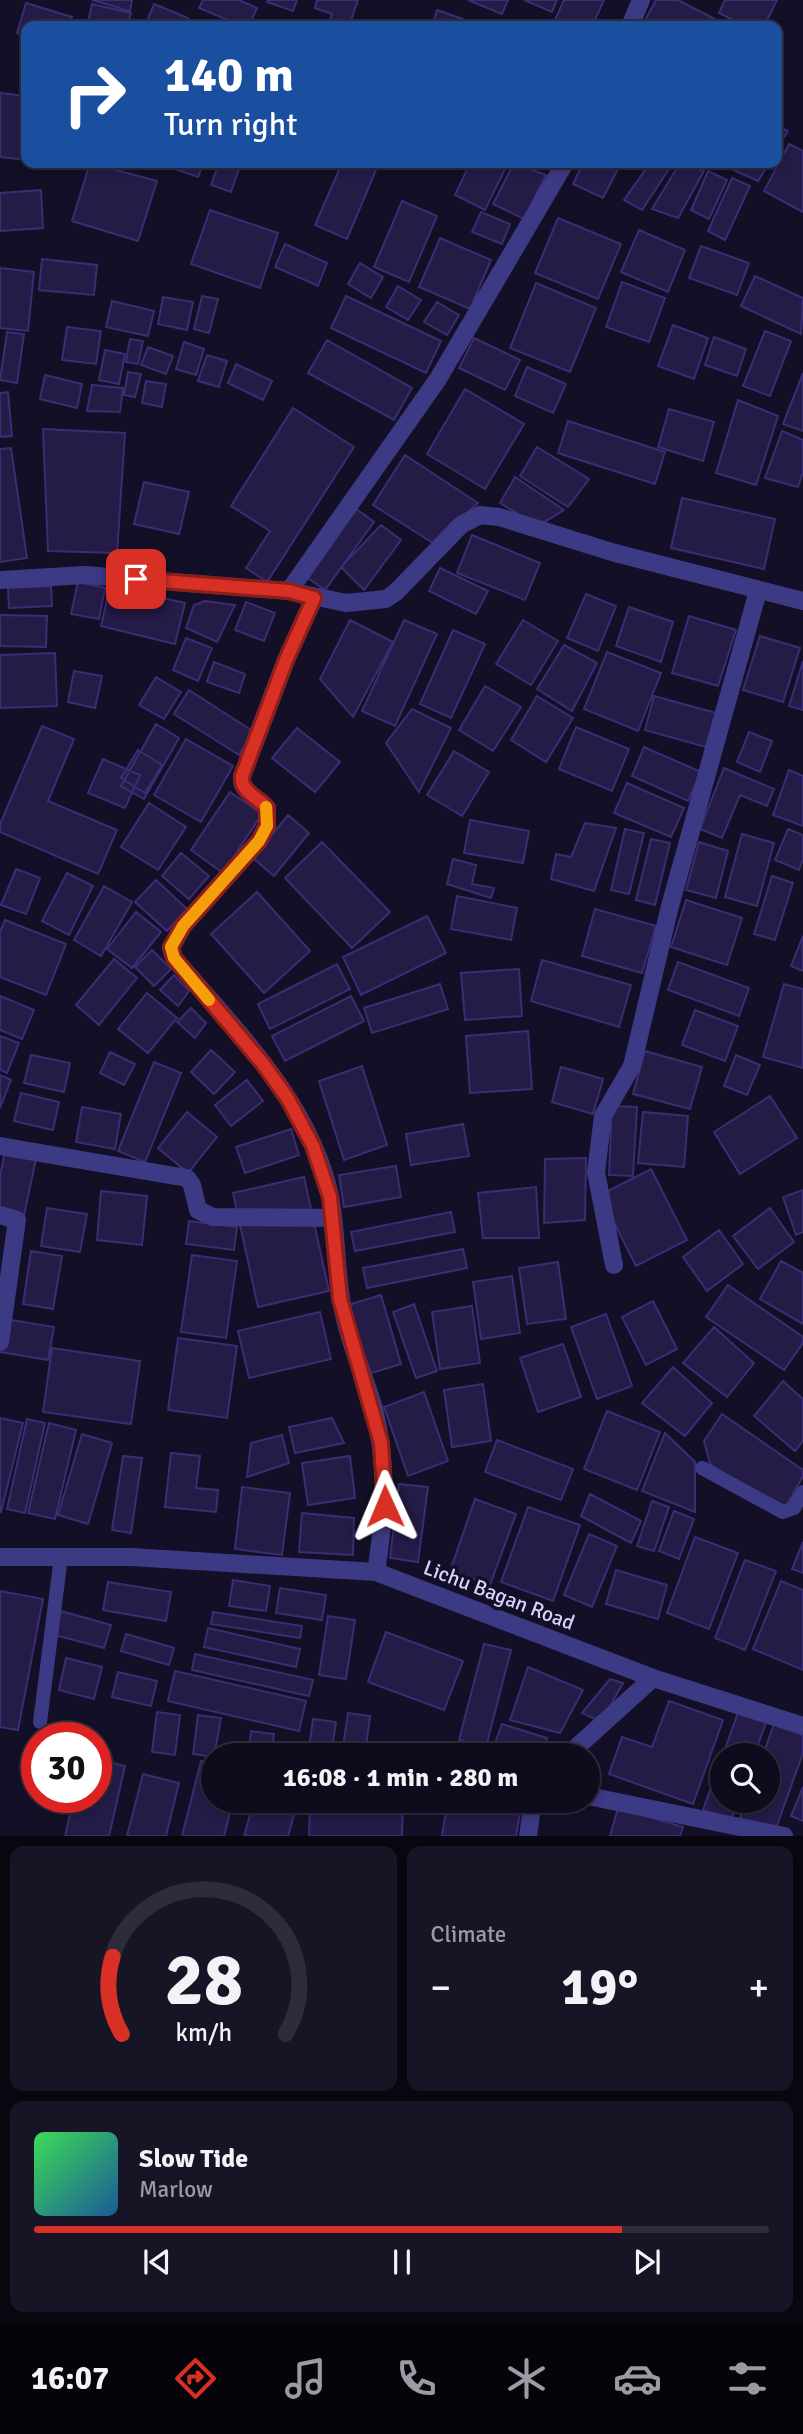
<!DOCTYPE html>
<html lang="en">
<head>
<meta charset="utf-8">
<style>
	:root { --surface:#0e0b1c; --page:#171425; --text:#f1f3f6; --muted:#9b9ba3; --line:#2e2b3b; --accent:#d93025 }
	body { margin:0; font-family:Signika,sans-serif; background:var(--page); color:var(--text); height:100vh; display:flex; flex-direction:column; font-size:26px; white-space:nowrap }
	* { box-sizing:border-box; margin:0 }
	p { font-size:23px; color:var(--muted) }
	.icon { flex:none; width:38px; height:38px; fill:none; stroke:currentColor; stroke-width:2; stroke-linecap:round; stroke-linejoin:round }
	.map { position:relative; height:1836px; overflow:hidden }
	.details { display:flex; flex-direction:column; gap:10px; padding:10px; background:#08060f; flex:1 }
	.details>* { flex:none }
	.guide { position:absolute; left:21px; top:21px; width:761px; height:147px; border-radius:14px; box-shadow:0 4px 10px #0003,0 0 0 2px var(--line); background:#1a4fa0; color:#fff; overflow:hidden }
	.fabs { position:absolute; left:710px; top:1743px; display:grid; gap:14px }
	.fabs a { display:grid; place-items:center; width:70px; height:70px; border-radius:50%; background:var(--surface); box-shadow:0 4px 10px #0003,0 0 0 2px var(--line); font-size:35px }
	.speed { position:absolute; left:21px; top:1722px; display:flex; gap:14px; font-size:35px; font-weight:700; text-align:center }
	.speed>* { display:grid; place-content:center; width:91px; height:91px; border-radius:50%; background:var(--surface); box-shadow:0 4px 10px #0003,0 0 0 2px var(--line); line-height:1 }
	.speed .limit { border:10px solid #d22; background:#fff; color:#111 }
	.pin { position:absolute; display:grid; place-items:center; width:60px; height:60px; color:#fff; margin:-30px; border-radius:14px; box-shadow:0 4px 10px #0006 }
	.me { position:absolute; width:77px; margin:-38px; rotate:359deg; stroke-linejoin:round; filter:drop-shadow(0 0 5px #0008) }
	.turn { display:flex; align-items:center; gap:24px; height:147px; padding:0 28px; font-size:32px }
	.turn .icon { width:91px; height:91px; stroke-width:2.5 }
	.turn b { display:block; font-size:49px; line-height:60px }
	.big { font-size:52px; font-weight:700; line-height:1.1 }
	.details .widget { flex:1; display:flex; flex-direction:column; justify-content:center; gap:10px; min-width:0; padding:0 24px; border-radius:14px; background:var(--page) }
	.details .dial { align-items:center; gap:0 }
	.dial svg { height:182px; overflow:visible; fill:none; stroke:var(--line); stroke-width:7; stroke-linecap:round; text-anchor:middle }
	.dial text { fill:var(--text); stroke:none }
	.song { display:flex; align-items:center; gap:21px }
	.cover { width:84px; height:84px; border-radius:10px; background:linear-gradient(135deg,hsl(130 70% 55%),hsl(210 70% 35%)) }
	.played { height:7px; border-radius:4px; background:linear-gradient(90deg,var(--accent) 80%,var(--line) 80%) }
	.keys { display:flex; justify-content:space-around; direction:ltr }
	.heat { display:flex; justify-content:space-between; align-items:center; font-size:38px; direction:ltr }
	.details .tiles { flex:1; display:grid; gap:10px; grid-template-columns:1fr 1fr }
	.widget:last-child { grid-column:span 2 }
	.trip { position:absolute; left:201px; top:1743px; width:399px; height:70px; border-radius:35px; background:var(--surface); box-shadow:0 4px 10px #0003,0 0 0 2px var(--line); font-weight:700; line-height:70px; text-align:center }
	.dock { display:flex; height:112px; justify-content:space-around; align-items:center; background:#06040b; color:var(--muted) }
	.dock .icon { width:49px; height:49px }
	.dock .active { color:var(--accent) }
	.dock b { font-size:32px; color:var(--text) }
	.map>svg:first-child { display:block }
	.building { fill:#241b47; stroke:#3b2d73; stroke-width:2 }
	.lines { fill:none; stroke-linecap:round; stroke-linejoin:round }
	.lane { stroke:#3d3a85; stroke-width:14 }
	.street { stroke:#3d3a85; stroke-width:18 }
	.route-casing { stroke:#8d1f18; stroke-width:18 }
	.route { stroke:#d93025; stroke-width:12 }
	.slow { stroke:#f59e0b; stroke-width:12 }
	.labels { text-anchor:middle; stroke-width:7; stroke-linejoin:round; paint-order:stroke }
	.street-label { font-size:21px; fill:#d9d4ff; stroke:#130f26 }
</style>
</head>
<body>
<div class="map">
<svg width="803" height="1836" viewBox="0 0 803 1836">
	<rect width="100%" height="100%" fill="#130f26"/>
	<path class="building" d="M92 0H132L130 11Z
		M203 0H239L257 8 249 26H242L199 8Z
		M268 0H297L293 11 267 2Z
		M317 0H358L349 26H328L332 14 315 8Z
		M468 0H508L502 14Z
		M524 0H557L552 12Z
		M564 0H604L592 26H569L555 20Z
		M656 0H678L728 26H642Z
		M725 0H777L764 26H745L719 13Z
		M26 3 72 17 69 26H26V36L17 33Z
		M92 4 131 13 127 26H87Z
		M154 4 188 18 185 26H145Z
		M437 10 463 19 461 26H432Z
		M0 93 26 96V160L0 157Z
		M777 126 788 131 777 149Z
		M789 144 803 151V212L764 191Z
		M90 163 157 181 138 241 72 221Z
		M157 163H203L198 177Z
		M219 163H241L231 192 211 185Z
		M342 163H358L376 170 347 239 315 225Z
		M470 163 507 165 485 210 455 195Z
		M514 163 546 175 524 219 493 204Z
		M583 163H621L603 198 573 184Z
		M650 163H673L642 210 624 200Z
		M680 163 704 171 678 218 652 209Z
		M718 163H769L758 181Z
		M708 171 727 180 709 219 691 210Z
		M732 178 750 186 725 240 708 231Z
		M41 190 43 228 0 231V193Z
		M402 201 437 216 409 282 374 267Z
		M210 210 278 233 260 288 191 264Z
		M481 212 510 224 502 244 472 232Z
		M558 218 621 244 598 299 535 273Z
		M639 230 685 250 668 292 621 272Z
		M440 238 491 260 470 309 419 287Z
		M285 244 327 263 318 286 275 267Z
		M701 246 749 263 737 295 689 278Z
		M42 259 97 265 94 295 39 290Z
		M360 263 383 277 371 298 348 284Z
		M0 268 34 272 28 331 0 328Z
		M755 276 803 298 801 334 741 306Z
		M622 282 665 298 649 342 606 327Z
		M536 283 596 308 570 372 510 348Z
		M398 286 421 300 408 320 386 307Z
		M202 296 218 299 209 333 194 329Z
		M346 296 441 341 426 373 331 328Z
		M163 297 193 302 187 330 158 324Z
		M112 301 154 311 148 336 106 327Z
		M437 302 459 315 447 335 424 322Z
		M673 325 708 338 694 379 658 366Z
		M67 327 101 331 96 364 62 360Z
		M765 331 791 341 770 396 743 386Z
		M7 332 24 334 17 383 0 380Z
		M714 337 746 349 737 376 705 365Z
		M474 338 520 360 505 390 459 368Z
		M130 339 143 341 138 364 126 362Z
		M327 340 412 388 394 420 308 373Z
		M184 342 204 349 196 375 176 369Z
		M148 347 173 356 166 374 141 365Z
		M105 350 125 354 119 384 99 380Z
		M207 355 227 361 219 387 198 381Z
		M236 364 272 381 263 400 228 383Z
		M527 367 566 384 553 413 515 396Z
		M128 372 141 374 135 397 124 395Z
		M803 373V431L783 424Z
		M45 375 82 384 77 408 40 399Z
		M146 381 166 384 162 407 142 403Z
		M92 385 123 388 120 412 87 411Z
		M465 389 524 424 485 489 427 454Z
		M8 392 12 436 0 437V393Z
		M738 400 778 416 756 485 716 473Z
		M293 408 354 447 267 582 246 568 270 531 231 506Z
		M669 409 714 422 703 461 658 447Z
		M568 421 665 452 655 484 558 453Z
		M43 429 125 433 117 553 48 551Z
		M782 431 803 440V472L798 487 765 478Z
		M537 447 589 479 568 507 520 476Z
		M11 448 27 558 0 562V449Z
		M405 455 478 503 433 543 373 505Z
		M515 477 564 510 538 526 500 503Z
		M144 482 189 492 179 534 134 524Z
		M682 498 775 519 764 569 671 548Z
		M355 508 374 522 325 590 305 576Z
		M381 525 401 540 364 590 341 567Z
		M472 535 540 563 525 600 457 573Z
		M440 568 488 591 476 614 429 591Z
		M78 582 105 588 99 619 71 614Z
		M51 586 52 606 9 608 8 588Z
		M110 586 185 603 175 644 101 626Z
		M586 594 616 606 598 651 567 638Z
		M205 601 235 605 217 642 186 628 194 605Z
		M246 602 275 613 264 641 235 630Z
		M629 607 673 622 661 662 616 646Z
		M0 615 47 616 46 647 0 646Z
		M689 616 736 630 718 686 672 673Z
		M350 620 393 642 353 717 320 679Z
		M404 620 437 634 395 726 362 711Z
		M523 620 558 641 531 685 496 664Z
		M453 630 485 644 451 718 420 704Z
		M760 636 800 648 783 702 743 690Z
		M186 638 212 648 198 681 173 670Z
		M564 645 597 663 572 711 537 689Z
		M607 652 661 673 638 731 584 709Z
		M55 653 57 706 0 708V655Z
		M803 661V710L789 706Z
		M214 662 245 674 239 693 207 682Z
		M74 671 102 676 95 708 68 702Z
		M156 677 181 692 164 719 139 705Z
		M485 686 521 707 493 751 459 730Z
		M189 690 254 732 239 755 174 714Z
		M537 696 573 718 546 762 511 740Z
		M654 696 716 713 706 747 645 730Z
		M412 709 451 728 419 792 386 743Z
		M156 724 179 738 144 799 121 786Z
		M42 726 74 739 48 801 117 830 98 874 0 832V824Z
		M576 727 629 749 612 791 559 769Z
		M297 728 340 762 315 792 272 758Z
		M749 732 772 741 760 772 737 762Z
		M186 739 233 766 201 822 154 795Z
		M644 747 701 772 688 801 632 776Z
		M138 750 162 765 145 793 121 778Z
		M454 751 489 772 462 816 427 795Z
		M103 759 140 775 125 808 88 793Z
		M724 768 774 789 767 806 740 795 722 838 700 829Z
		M789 770 803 776V826L773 815Z
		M627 783 684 808 671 837 614 813Z
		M230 792 262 814 223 873 191 850Z
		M149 803 186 827 158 870 121 847Z
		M288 815 309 833 274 876 253 858Z
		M470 820 529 831 523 863 464 853Z
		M585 823 616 828 594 891 551 879 556 854 571 857Z
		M625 829 644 833 629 894 611 890Z
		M788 829 803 835V859L799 870 775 860Z
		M742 834 774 843 757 906 725 897Z
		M651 839 670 843 655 905 636 900Z
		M322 842 390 912 352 948 285 878Z
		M699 842 728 851 716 898 686 890Z
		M181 853 209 876 189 899 162 876Z
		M453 859 476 865 472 884 494 888 491 898 447 884Z
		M16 869 40 878 26 914 1 905Z
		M67 873 93 886 69 935 42 921Z
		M772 876 793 883 775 940 754 934Z
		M156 880 187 909 167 931 135 902Z
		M104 886 132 902 101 956 74 940Z
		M257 892 310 951 264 993 211 934Z
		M457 896 517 908 511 940 451 929Z
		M686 900 742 918 727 965 671 947Z
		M595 909 656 926 642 973 582 956Z
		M136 912 161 932 132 968 107 949Z
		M427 916 446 953 361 995 343 957Z
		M5 920 66 944 46 995 0 977V932Z
		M803 936V971L791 966Z
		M152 950 171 969 154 986 135 967Z
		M114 959 137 978 99 1025 76 1005Z
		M542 960 631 985 619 1027 531 1001Z
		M678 962 749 988 739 1016 668 990Z
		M337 964 350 989 270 1029 258 1004Z
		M519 969 522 1016 465 1020 461 973Z
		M174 975 189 991 178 1006 160 990Z
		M440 984 448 1009 372 1033 364 1008Z
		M784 984 803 989V1068L763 1057Z
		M147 993 177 1018 148 1053 118 1029Z
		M0 996 34 1010 22 1039 0 1030Z
		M351 996 364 1021 285 1061 272 1036Z
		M191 1008 206 1023 195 1038 177 1022Z
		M695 1010 738 1026 725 1061 682 1045Z
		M528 1031 532 1089 470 1093 466 1036Z
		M0 1036 19 1043 7 1073 0 1070Z
		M211 1050 235 1072 214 1094 191 1072Z
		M645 1051 702 1067 690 1109 633 1094Z
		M110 1052 135 1064 124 1085 100 1073Z
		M31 1055 70 1063 64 1092 24 1083Z
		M736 1055 760 1065 747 1095 724 1086Z
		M154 1062 181 1073 145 1162 118 1151Z
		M362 1066 387 1145 344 1160 319 1081Z
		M561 1067 603 1079 593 1114 552 1102Z
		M0 1075 11 1080 0 1108Z
		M247 1080 263 1101 231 1126 215 1105Z
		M21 1093 59 1102 53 1130 14 1121Z
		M770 1096 797 1138 740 1174 714 1132Z
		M612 1106 637 1107 633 1176 609 1175Z
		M82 1107 121 1114 115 1149 76 1142Z
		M187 1112 217 1137 188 1173 158 1148Z
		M643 1112 688 1116 684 1167 638 1163Z
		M463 1124 469 1156 411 1165 406 1134Z
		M291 1129 299 1155 245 1173 236 1147Z
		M5 1151 36 1159 24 1215 0 1209V1176Z
		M586 1158 585 1220 544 1223 545 1159Z
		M396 1166 401 1197 344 1207 339 1175Z
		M651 1169 687 1240 636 1266 600 1195Z
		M304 1177 329 1291 258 1307 233 1193Z
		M536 1187 539 1238H483L478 1193Z
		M803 1190V1232L796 1235 783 1197Z
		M101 1191 147 1196 142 1245 97 1240Z
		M47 1208 87 1214 80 1252 41 1246Z
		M770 1208 794 1242 758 1269 733 1236Z
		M451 1212 455 1232 355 1251 351 1232Z
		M189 1221 237 1227 234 1250 186 1244Z
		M719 1230 743 1264 707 1291 683 1257Z
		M463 1249 467 1268 367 1288 363 1268Z
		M31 1251 62 1256 53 1309 23 1304Z
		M192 1255 237 1261 226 1338 181 1332Z
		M781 1261 803 1273V1324L760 1299Z
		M558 1262 566 1319 527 1324 519 1268Z
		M512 1276 520 1333 481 1339 473 1282Z
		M728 1285 803 1337V1343L784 1370 706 1317Z
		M381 1295 401 1364 368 1374 348 1305Z
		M653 1301 677 1349 646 1365 622 1317Z
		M414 1304 437 1371 416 1378 393 1312Z
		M472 1306 480 1363 440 1369 432 1312Z
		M320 1312 331 1359 249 1378 238 1331Z
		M606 1314 632 1386 597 1399 571 1327Z
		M5 1319 54 1327 48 1360 0 1352Z
		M714 1327 754 1363 727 1397 683 1363Z
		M178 1338 237 1346 227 1418 168 1410Z
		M563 1344 581 1397 538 1412 520 1358Z
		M52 1348 140 1361 131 1424 43 1412Z
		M673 1367 712 1403 685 1436 642 1403Z
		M783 1381 803 1399V1441L795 1451 754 1416Z
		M483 1384 491 1441 452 1447 444 1390Z
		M424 1392 448 1461 408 1476 384 1407Z
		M607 1411 660 1432 637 1490 584 1469Z
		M722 1414 803 1470V1476L783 1512 710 1464 704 1441Z
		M0 1418 23 1423 1 1512H0Z
		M332 1418 344 1443 295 1453 289 1427Z
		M27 1419 45 1423 25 1513 7 1509Z
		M49 1423 76 1430 55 1519 28 1513Z
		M665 1433 695 1462V1512L642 1491Z
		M82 1434 112 1443 88 1524 58 1515Z
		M282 1435 289 1463 247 1477 251 1443Z
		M497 1440 573 1469 561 1500 485 1472Z
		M171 1453 200 1456 196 1488 218 1490 216 1512 165 1507Z
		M123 1456 142 1458 131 1533 112 1530Z
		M350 1456 355 1498 308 1505 302 1463Z
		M399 1484 428 1487 418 1562 390 1558Z
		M242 1487 290 1493 282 1555 235 1549Z
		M590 1494 641 1521 631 1543 581 1516Z
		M475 1499 516 1514 490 1585 450 1571Z
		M652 1501 669 1507 654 1551 637 1546Z
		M528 1507 580 1525 553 1601 501 1582Z
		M674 1511 694 1519 679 1559 659 1551Z
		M302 1513 354 1518 353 1555 299 1552Z
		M589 1534 617 1546 592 1607 564 1595Z
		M695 1537 738 1553 709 1629 667 1613Z
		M803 1542V1573L792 1569Z
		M745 1560 776 1571 745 1650 715 1638Z
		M616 1570 667 1585 658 1619 606 1604Z
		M233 1580 270 1586 266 1611 229 1606Z
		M781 1581 803 1590V1670L753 1649Z
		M108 1582 171 1592 166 1621 103 1610Z
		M280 1588 326 1595 322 1620 276 1613Z
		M0 1591 43 1599 18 1730 0 1727Z
		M61 1611 111 1625 104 1648 55 1635Z
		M213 1612 302 1626 300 1638 211 1624Z
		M328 1616 355 1620 346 1679 319 1675Z
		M208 1628 300 1649 296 1667 204 1647Z
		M386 1632 463 1661 444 1710 368 1682Z
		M126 1634 174 1648 169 1665 121 1651Z
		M484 1644 511 1650 486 1747 459 1740Z
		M195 1654 313 1680 309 1696 192 1670Z
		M66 1658 102 1667 94 1699 59 1690Z
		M528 1667 583 1690 560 1733 510 1720Z
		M175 1671 306 1701 299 1731 168 1701Z
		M118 1672 157 1681 151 1706 112 1697Z
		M610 1679 623 1683 601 1722 582 1713Z
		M669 1701 723 1720 693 1804 609 1774 622 1737 652 1747Z
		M739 1710 767 1720 754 1755H723V1801H738L731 1820 703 1810Z
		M157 1712 180 1715 175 1755 152 1752Z
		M348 1713 370 1716 365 1755 342 1753Z
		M198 1715 221 1718 214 1757 193 1754Z
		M313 1719 336 1722 331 1755H308Z
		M502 1724 547 1738 542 1755H527L494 1746Z
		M774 1724 803 1735V1753L775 1831 740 1818 746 1801H768V1755H763Z
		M251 1731 274 1734 271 1755H248Z
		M427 1742 450 1744 449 1755H426Z
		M96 1759 125 1766 109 1836H65L74 1797H96Z
		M201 1761 214 1764V1801H233L224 1836H182Z
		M143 1774 179 1783 166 1836H127Z
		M803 1787V1821L791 1816Z
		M254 1801H298L288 1836H244Z
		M310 1801H403L402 1836H309Z
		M447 1803 520 1813 516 1836H442Z
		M618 1808 683 1827 680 1836H610Z"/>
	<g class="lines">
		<path class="lane" d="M702 1468 783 1512 794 1508 803 1492
			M40 1722 61 1557"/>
		<path class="street" d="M630 26 641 0
			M0 580 85 575 289 591 346 603 386 599 396 592 461 525 480 515 499 517 615 553 803 601
			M289 591 438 379 565 163
			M314 598 286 660 242 776C240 792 258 797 267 808V826L259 841 183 926 171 948 174 958C234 1029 310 1102 330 1196 338 1238 335 1281 346 1323 353 1352 366 1380 374 1409 388 1465 385 1516 376 1572
			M0 1146 187 1178 192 1185 198 1210 213 1217 332 1218
			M0 1215 17 1220 0 1342
			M614 1265 596 1172 603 1116 632 1066 670 906 758 591
			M0 1557H131L376 1572 653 1678 803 1726
			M568 1755 653 1678
			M588 1796 784 1836
			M528 1836 533 1801"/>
	</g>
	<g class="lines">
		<g class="route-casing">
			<path id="route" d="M136 579 289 591 314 598 286 660 242 776C240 792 258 797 267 808V826L259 841 183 926 171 947 174 958 264 1065 288 1099 313 1146 330 1197 340 1299 381 1443 385 1506"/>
		</g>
		<use href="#route" class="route"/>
		<path class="slow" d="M209 1000 174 958 171 947 183 926 259 841 267 826 266 807"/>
	</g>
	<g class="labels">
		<g class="street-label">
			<text transform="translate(499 1595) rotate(21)" y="7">Lichu Bagan Road</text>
		</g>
	</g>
</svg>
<div class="fabs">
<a><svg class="icon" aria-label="search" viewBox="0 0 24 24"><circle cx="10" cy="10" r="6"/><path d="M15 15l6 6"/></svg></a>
</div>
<div class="speed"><div class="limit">30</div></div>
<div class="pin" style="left:136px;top:579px;background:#d93025"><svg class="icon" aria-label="arrive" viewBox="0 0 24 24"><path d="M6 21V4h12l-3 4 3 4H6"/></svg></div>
<svg class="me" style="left:385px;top:1506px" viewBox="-20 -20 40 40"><path d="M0-17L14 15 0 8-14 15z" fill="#d93025" stroke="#fff" stroke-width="4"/></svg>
<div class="trip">16:08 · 1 min · 280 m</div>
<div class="guide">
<div class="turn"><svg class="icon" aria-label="right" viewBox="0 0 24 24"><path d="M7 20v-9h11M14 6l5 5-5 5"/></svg><div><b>140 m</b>Turn right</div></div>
</div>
</div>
<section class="details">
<div class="tiles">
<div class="widget dial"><svg viewBox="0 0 100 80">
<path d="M14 69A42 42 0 1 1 86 69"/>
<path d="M14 69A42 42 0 0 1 10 35" stroke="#d93025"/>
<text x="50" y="56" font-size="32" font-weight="700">28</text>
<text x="50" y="72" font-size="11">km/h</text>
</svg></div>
<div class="widget"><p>Climate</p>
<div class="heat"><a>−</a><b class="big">19°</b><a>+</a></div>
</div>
<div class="widget">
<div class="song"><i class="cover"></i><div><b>Slow Tide</b><p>Marlow</p></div></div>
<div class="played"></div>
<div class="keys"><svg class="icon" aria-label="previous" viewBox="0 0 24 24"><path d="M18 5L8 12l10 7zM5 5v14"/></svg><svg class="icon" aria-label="pause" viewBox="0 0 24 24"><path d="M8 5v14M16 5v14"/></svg><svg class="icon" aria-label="next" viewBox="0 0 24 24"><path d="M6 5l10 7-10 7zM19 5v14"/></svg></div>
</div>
</div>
</section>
<nav class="dock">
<b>16:07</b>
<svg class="icon active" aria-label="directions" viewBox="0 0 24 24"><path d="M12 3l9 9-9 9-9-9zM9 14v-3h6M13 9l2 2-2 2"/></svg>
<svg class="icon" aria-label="music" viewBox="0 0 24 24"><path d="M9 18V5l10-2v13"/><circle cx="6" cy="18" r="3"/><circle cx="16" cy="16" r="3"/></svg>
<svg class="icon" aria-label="phone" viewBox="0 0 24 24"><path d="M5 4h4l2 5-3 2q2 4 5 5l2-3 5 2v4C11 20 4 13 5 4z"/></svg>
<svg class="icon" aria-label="climate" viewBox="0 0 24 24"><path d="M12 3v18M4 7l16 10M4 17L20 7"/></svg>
<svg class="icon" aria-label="car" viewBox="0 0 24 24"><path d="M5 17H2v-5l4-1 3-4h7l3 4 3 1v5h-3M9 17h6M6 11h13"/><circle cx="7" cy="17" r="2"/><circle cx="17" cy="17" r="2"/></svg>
<svg class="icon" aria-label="filters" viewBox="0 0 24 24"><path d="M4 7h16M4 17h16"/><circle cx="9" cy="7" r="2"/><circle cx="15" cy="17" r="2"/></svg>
</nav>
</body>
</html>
